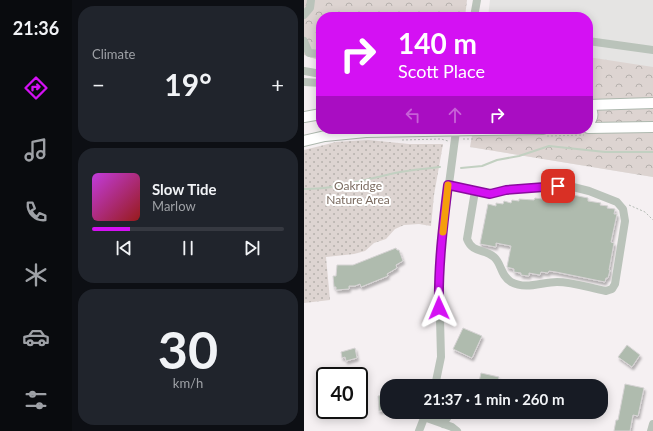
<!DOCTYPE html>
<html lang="en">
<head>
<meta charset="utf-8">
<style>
	:root { --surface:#171b24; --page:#20242c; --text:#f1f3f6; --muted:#9ea1a6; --line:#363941; --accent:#d411f3 }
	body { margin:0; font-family:Lato,sans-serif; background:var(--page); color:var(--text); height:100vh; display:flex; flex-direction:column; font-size:15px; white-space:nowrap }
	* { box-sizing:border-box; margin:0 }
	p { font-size:13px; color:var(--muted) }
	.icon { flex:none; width:22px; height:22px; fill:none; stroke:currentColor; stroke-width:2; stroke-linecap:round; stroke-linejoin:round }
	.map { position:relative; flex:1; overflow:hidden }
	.drawer { display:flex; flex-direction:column; gap:6px; padding:6px; background:#0d0f14; width:232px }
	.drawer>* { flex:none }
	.top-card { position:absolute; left:12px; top:12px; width:277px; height:122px; border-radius:16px; box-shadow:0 2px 10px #0003; background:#d411f3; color:#fff; overflow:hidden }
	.speed { position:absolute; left:12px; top:367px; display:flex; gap:8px; font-size:20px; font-weight:700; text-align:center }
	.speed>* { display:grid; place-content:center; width:52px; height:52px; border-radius:50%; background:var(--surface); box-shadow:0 2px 10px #0003; line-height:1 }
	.speed .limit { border:2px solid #111; border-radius:6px; background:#fff; color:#111 }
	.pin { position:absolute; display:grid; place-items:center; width:34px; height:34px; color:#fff; margin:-17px; border-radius:8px; box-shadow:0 2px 6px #0006 }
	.me { position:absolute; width:44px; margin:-22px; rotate:359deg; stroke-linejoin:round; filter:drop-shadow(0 0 3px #0008) }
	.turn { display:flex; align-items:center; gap:14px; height:84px; padding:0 16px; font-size:18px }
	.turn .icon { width:52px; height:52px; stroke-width:2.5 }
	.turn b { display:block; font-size:28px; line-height:34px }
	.lanes { display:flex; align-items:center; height:38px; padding:0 16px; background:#0003; justify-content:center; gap:20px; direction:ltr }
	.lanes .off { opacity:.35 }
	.big { font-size:30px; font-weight:700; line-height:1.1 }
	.drawer .tile { flex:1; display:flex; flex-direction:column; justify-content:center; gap:6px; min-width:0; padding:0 14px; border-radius:16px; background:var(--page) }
	.drawer .dial { align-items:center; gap:0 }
	.dial b { font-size:52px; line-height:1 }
	.song { display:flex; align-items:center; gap:12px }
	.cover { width:48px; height:48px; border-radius:6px; background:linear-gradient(135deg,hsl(290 70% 55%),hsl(0 70% 35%)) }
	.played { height:4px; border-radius:2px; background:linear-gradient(90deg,var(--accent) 20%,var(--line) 20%) }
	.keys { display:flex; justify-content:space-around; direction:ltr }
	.heat { display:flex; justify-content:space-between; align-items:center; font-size:22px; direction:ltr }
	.trip { position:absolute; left:76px; top:379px; width:228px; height:40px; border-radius:16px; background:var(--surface); box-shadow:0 2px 10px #0003; font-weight:700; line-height:40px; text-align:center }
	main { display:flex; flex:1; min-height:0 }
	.tabs { display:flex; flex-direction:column; width:72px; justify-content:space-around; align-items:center; background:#090b0e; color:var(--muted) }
	.tabs .icon { width:28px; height:28px }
	.tabs .current { color:var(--accent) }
	.tabs b { font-size:18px; color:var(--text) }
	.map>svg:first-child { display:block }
	.built { fill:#e5e4e3 }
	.forest { fill:url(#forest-crowns) }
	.park { fill:url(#park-dots) }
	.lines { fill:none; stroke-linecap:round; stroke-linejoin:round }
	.stream { stroke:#c2d0c1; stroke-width:2 }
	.building { fill:#afbbae; stroke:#d6d3d4; filter:url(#shadow) }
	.major-casing { stroke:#adb8ae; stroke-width:12 }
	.path { stroke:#b4bbb5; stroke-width:1; stroke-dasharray:2 2; stroke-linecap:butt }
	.minor { stroke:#bac3ba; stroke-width:8 }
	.major { stroke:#fff; stroke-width:10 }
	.route-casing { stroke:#8a0b9e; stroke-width:10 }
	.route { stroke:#d411f3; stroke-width:7 }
	.slow { stroke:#f59e0b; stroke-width:7 }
	.labels { text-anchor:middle; stroke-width:4; stroke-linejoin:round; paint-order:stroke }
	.park-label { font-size:12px; fill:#7b6b60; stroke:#fff }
</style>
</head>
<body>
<main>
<nav class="tabs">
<b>21:36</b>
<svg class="icon current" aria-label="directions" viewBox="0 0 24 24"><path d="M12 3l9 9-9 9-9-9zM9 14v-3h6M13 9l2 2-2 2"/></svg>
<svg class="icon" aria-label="music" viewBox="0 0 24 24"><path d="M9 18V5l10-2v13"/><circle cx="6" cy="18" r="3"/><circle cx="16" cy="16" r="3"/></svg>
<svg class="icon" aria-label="phone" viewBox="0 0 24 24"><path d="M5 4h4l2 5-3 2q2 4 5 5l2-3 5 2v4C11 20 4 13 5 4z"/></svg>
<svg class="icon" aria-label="climate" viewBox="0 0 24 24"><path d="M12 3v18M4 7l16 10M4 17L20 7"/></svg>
<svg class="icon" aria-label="car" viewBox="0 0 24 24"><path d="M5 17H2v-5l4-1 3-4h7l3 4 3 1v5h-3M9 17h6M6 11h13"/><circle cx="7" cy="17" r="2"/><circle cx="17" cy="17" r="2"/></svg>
<svg class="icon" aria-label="filters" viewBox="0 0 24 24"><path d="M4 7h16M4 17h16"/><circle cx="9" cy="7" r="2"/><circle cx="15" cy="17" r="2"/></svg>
</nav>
<section class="drawer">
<div class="tile"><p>Climate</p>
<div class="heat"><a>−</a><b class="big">19°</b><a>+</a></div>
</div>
<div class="tile">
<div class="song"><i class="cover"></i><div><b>Slow Tide</b><p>Marlow</p></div></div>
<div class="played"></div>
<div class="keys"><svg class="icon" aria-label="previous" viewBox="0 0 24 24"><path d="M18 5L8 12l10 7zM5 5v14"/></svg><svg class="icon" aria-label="pause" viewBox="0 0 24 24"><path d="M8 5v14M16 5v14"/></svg><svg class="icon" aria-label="next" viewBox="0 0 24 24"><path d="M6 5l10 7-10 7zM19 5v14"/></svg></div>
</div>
<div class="tile dial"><b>30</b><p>km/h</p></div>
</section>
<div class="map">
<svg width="349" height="431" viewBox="0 0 349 431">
	<defs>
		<pattern id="forest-crowns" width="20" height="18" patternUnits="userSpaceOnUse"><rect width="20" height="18" fill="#ddd4d1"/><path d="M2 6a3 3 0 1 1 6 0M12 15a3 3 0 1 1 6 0" fill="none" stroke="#b6b1ad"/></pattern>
		<pattern id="park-dots" width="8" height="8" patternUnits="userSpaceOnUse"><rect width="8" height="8" fill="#ddd4d1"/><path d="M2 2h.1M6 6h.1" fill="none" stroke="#b6b1ad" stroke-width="1.8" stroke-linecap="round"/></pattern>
		<filter id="shadow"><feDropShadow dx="1.5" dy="3" stdDeviation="1" flood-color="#0004"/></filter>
	</defs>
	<rect width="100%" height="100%" fill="#f5f0f2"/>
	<path class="built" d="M186 0H349V177L166 147 284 129V17H184Z"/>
	<path class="forest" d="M0 0H163L161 17H17V61L0 55Z
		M284 57 349 67V177L166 147 169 129H284Z"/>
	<path class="park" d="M64 140 105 144H139L130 195 127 226 115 224 100 225 91 229 82 239 70 243 61 251 50 254 22 257 26 300 0 303V150L32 142Z"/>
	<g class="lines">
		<path class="stream" d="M157 168 178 166 193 160 215 156 245 146 301 152H349
			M0 189C33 189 59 180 91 173 105 170 121 169 136 167"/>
	</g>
	<path class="building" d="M269 195 284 198V201L297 203 296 205 304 206 303 208 311 209 310 214H313L307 242 310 243 305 270H306L304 278H302L301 282 252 272 245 271 244 273 237 272 236 275 225 273V276L217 275V273L210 272V269L203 267 207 246 192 243V247L176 244 184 204 192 206V203L199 204 200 201 207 203 208 200 215 201V199L230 200 231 198 238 199 239 197 253 199 254 196 269 197Z
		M92 248 93 250H95L99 261 92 265 93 268 83 274 84 276 57 287 56 284 51 286H45V289L32 290V287H30L29 276H32L33 265H49Z
		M159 328 178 336 168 358 149 349Z
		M323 345 336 355 328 367 314 357Z
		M51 348 53 358 42 361 41 357 38 358 37 352Z
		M177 373 195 377 193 386H174Z
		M321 384 340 388 334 416 329 415 326 431H310L312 420H314Z
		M83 394V410L75 411 74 396Z"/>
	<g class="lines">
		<g class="major-casing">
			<path id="major" d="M284 105 349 103
				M284 106C290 111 290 118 284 123
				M0 117 17 114
				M284 128 349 127
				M0 141 21 136 62 132 239 129"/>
		</g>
		<path class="path" d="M243 136 280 135
			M159 139H170
			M98 140 137 139 144 141
			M325 205 341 212 349 220"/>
		<path class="minor" d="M0 15 6 8 7 0
			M170 17 173 0
			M0 41 5 53 17 54
			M284 41 349 50
			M0 71 17 74
			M0 82 17 83
			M144 185 186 194 202 190 254 186 269 187 285 191 313 202 319 209 321 221 311 284 308 289 302 291C286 288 269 282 253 282 238 282 222 290 207 282 196 275 198 264 190 257 180 248 169 254 163 239L171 191
			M131 386 137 357 135 280 136 252 152 131
			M120 417 148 427 153 431
			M139 424 147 412
			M115 431 122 413
			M347 431 349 424"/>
		<use href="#major" class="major"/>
	</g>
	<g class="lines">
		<g class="route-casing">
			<path id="route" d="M135 308C134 267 139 226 144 185L186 194 202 190 254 186"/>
		</g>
		<use href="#route" class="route"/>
		<path class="slow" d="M139 232 144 185"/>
	</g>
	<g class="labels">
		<g class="park-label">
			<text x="54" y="190">Oakridge<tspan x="54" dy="14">Nature Area</tspan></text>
		</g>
	</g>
</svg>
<div class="speed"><div class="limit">40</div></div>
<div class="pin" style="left:254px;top:186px;background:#d93025"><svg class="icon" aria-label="arrive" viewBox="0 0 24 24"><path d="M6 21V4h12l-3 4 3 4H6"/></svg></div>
<svg class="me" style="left:135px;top:308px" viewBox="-20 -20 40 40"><path d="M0-17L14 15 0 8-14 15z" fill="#d411f3" stroke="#fff" stroke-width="4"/></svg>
<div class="trip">21:37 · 1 min · 260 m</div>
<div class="top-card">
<div class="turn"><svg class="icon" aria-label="right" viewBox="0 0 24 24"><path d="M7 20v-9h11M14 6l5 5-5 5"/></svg><div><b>140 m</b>Scott Place</div></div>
<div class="lanes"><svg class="icon off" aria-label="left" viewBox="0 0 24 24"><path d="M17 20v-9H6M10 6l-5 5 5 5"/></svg><svg class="icon off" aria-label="ahead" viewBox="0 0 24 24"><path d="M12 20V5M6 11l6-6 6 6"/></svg><svg class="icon" aria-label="right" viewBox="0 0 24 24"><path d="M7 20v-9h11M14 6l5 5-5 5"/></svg></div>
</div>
</div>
</main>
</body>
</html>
